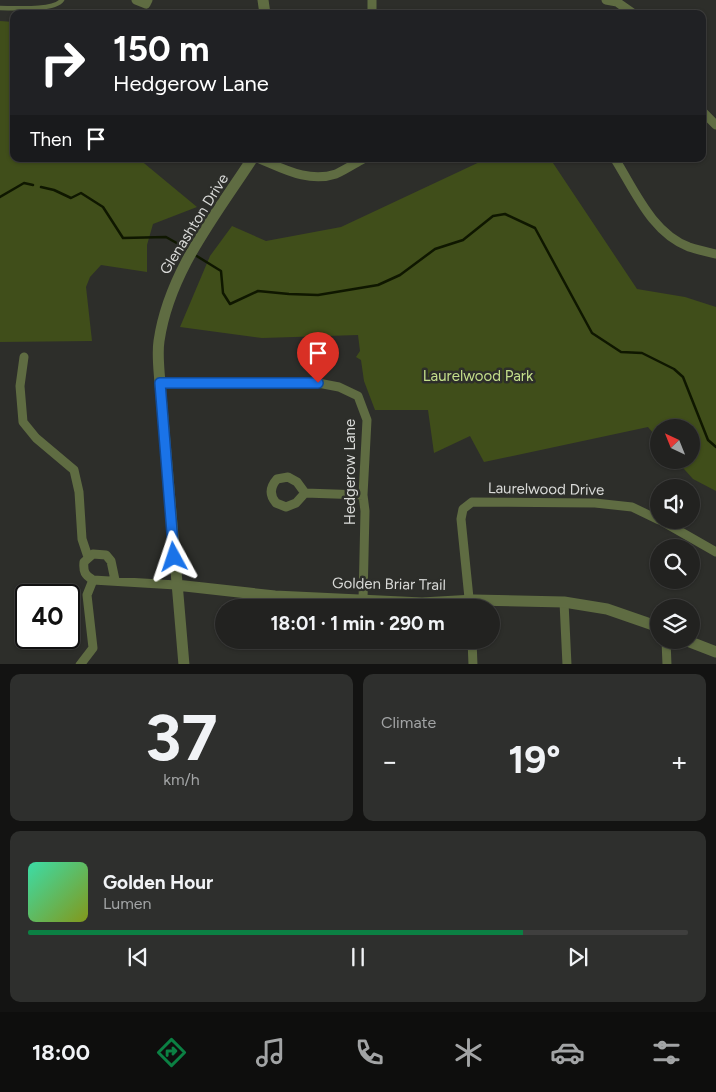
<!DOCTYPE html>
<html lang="en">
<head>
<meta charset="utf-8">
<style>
	:root { --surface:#222220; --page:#2e2f2d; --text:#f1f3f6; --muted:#a2a4a5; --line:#3f3f3e; --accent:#0b8043 }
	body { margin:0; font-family:Figtree,sans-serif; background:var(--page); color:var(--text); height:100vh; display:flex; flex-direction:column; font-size:19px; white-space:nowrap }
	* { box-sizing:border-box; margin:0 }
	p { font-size:16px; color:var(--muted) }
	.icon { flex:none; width:28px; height:28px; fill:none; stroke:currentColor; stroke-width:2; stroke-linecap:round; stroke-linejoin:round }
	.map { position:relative; height:664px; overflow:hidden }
	.details { display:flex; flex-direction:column; gap:10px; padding:10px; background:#131312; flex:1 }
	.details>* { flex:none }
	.hud { position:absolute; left:10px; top:10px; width:696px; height:152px; border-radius:10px; box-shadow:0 1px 4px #0004,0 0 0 1px var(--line); background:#202124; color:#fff; overflow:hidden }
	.needle { width:32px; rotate:317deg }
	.fabs { position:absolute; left:650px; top:419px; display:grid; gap:10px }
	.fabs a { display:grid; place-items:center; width:50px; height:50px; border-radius:50%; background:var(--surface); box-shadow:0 1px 4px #0004,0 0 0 1px var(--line); font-size:25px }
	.speed { position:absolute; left:15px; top:584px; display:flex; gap:10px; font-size:25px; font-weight:700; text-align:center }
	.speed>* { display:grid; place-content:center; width:65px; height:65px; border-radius:50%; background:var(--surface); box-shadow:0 1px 4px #0004,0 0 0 1px var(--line); line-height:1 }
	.speed .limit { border:2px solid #111; border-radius:8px; background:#fff; color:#111 }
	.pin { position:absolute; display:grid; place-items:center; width:42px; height:42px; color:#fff; margin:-51px -21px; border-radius:50% 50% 50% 0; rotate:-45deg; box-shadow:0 0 5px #0007 }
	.pin .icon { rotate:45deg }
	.me { position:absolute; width:55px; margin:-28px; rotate:355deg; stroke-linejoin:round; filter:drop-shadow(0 0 4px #0008) }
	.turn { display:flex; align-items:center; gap:18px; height:105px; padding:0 20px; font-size:22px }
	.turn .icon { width:65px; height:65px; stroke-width:2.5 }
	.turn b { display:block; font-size:35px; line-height:42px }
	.then { display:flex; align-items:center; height:48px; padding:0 20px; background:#0003; gap:10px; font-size:19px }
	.big { font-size:38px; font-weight:700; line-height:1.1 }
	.details .tile { flex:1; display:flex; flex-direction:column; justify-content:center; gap:8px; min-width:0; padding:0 18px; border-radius:10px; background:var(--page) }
	.details .dial { align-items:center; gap:0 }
	.dial b { font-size:65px; line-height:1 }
	.song { display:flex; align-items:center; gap:15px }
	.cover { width:60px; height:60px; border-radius:8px; background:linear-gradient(135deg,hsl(160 70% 55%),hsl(70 70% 35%)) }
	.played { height:5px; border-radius:2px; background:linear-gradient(90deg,var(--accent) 75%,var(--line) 75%) }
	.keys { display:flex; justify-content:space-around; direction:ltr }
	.heat { display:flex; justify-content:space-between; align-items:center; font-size:28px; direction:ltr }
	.details .tiles { flex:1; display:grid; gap:10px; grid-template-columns:1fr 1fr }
	.tile:last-child { grid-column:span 2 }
	.trip { position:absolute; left:215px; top:599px; width:285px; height:50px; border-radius:25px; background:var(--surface); box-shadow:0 1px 4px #0004,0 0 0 1px var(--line); font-weight:700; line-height:50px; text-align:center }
	.tabs { display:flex; height:80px; justify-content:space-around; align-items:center; background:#0e0e0d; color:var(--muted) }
	.tabs .icon { width:35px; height:35px }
	.tabs .current { color:var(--accent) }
	.tabs b { font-size:22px; color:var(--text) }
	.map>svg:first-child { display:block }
	.green { fill:#404e1a }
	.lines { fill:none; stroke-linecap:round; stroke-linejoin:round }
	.stream { stroke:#0f1700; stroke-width:2.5 }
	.service { stroke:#5f6c42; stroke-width:4.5 }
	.minor { stroke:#5f6c42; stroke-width:9 }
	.tertiary { stroke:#5f6c42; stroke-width:11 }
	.route-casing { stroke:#114b97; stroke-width:12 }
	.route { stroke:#1a73e8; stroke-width:9 }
	.labels { text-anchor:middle; stroke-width:5; stroke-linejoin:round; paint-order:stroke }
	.street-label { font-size:15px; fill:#d9dad8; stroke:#2d2e2a }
	.park-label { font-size:15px; fill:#c4df8b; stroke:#2d2e2a }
</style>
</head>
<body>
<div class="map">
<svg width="716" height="665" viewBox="0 0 716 665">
	<rect width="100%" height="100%" fill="#2d2e2a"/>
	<path class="green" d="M0 21 14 22V159H139L197 207 153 224 147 245V272L101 265 90 277 86 287 92 341 0 342Z
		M486 159 551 160 637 289 685 297 716 307V491L693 479 676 460H691V428H659V440L648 427 484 462 470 436 434 453 428 410H375L364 381 361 360 356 357 360 351 358 335 262 338 180 327 210 256 232 226 266 241 341 227Z"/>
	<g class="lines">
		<path class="stream" d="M41 187 54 190 71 198 81 193 103 207 123 238 166 237 189 250
			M0 197 24 183 33 185
			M195 255 221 271 223 293 230 304 258 291 289 294 318 295 378 285 400 275 435 249 463 240 493 216 505 214 535 228 592 333 621 352 642 353 674 369 683 377 708 440 716 447"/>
		<path class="service" d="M0 8C14 8 54 11 62 0"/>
		<path class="minor" d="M136 0 146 4 148 0
			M372 0V14
			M606 0 617 2 634 14
			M702 111 716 125
			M260 159C284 169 309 183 336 174 345 170 354 164 363 159
			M615 159C635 191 652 233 689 247 698 250 707 252 716 254
			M24 357 20 386 23 422 36 438 74 470 79 492 82 539 88 557
			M160 383H318L339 387 358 396 367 420 363 495 365 511 363 600
			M305 493 296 503 286 507 276 503C269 495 270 487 277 479L288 477 297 482 305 493 363 495
			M660 520 716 552
			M115 580 111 561 106 555 93 554 84 562C83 572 85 575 93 580L176 585
			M564 602 567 665
			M470 608 461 519 463 509 472 502 595 503 632 507 659 520
			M472 640 473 665
			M666 640 667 665
			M80 665 93 648 87 595 93 580"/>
		<path class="tertiary" d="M263 0 265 14
			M176 585 275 596 422 603 474 600 564 602 607 609 659 627
			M685 640 716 652
			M184 665 160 383C159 370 157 354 159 341 169 272 215 216 252 159"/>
	</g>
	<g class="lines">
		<g class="route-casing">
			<path id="route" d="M174 557 160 383H318"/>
		</g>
		<use href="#route" class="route"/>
	</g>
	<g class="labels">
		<g class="street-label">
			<text transform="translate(194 224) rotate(-58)" y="5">Glenashton Drive</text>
			<text transform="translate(350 472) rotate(-90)" y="5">Hedgerow Lane</text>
			<text transform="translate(546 489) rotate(1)" y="5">Laurelwood Drive</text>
			<text transform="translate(389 584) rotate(1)" y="5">Golden Briar Trail</text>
		</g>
		<g class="park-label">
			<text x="478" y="381">Laurelwood Park</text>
		</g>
	</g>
</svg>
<div class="fabs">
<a><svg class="needle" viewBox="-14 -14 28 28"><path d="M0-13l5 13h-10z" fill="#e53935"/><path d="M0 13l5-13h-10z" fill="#a2a4a5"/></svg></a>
<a><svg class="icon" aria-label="sound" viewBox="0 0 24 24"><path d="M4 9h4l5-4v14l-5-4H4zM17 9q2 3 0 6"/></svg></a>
<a><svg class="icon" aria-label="search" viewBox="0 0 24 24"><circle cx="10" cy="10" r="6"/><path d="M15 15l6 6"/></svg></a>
<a><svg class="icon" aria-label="layers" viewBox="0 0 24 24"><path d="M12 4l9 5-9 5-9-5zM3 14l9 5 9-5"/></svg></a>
</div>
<div class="speed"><div class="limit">40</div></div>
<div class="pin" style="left:318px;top:383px;background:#d93025"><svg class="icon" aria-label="arrive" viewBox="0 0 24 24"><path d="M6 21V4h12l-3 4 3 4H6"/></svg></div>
<svg class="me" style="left:174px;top:557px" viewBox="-20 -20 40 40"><path d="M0-17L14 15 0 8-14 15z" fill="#1a73e8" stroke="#fff" stroke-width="4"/></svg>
<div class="trip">18:01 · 1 min · 290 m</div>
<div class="hud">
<div class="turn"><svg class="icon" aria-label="right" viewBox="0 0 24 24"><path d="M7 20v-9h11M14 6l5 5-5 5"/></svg><div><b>150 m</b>Hedgerow Lane</div></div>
<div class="then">Then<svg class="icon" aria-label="arrive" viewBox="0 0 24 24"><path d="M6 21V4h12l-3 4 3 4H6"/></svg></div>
</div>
</div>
<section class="details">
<div class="tiles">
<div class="tile dial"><b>37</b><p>km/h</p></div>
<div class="tile"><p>Climate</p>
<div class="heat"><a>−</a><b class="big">19°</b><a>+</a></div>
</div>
<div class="tile">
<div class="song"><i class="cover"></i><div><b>Golden Hour</b><p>Lumen</p></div></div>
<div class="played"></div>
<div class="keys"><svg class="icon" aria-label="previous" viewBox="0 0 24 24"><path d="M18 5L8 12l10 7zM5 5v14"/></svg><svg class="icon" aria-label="pause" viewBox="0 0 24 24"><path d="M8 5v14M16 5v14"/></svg><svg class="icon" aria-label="next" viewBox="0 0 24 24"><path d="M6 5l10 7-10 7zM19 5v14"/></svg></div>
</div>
</div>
</section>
<nav class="tabs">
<b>18:00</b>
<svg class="icon current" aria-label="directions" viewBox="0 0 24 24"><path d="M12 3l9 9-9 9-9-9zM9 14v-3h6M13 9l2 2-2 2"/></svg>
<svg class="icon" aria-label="music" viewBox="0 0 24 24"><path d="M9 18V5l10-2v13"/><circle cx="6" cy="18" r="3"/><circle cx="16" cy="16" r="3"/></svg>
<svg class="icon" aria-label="phone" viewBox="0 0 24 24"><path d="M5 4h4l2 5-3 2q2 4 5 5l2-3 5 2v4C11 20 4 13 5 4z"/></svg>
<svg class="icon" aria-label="climate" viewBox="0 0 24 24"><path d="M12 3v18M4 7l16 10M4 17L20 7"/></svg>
<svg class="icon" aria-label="car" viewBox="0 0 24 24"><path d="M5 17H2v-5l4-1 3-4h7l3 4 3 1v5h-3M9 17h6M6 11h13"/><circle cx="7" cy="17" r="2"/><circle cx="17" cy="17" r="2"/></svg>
<svg class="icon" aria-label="filters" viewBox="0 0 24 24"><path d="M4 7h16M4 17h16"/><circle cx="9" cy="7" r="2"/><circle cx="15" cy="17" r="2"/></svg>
</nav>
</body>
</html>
